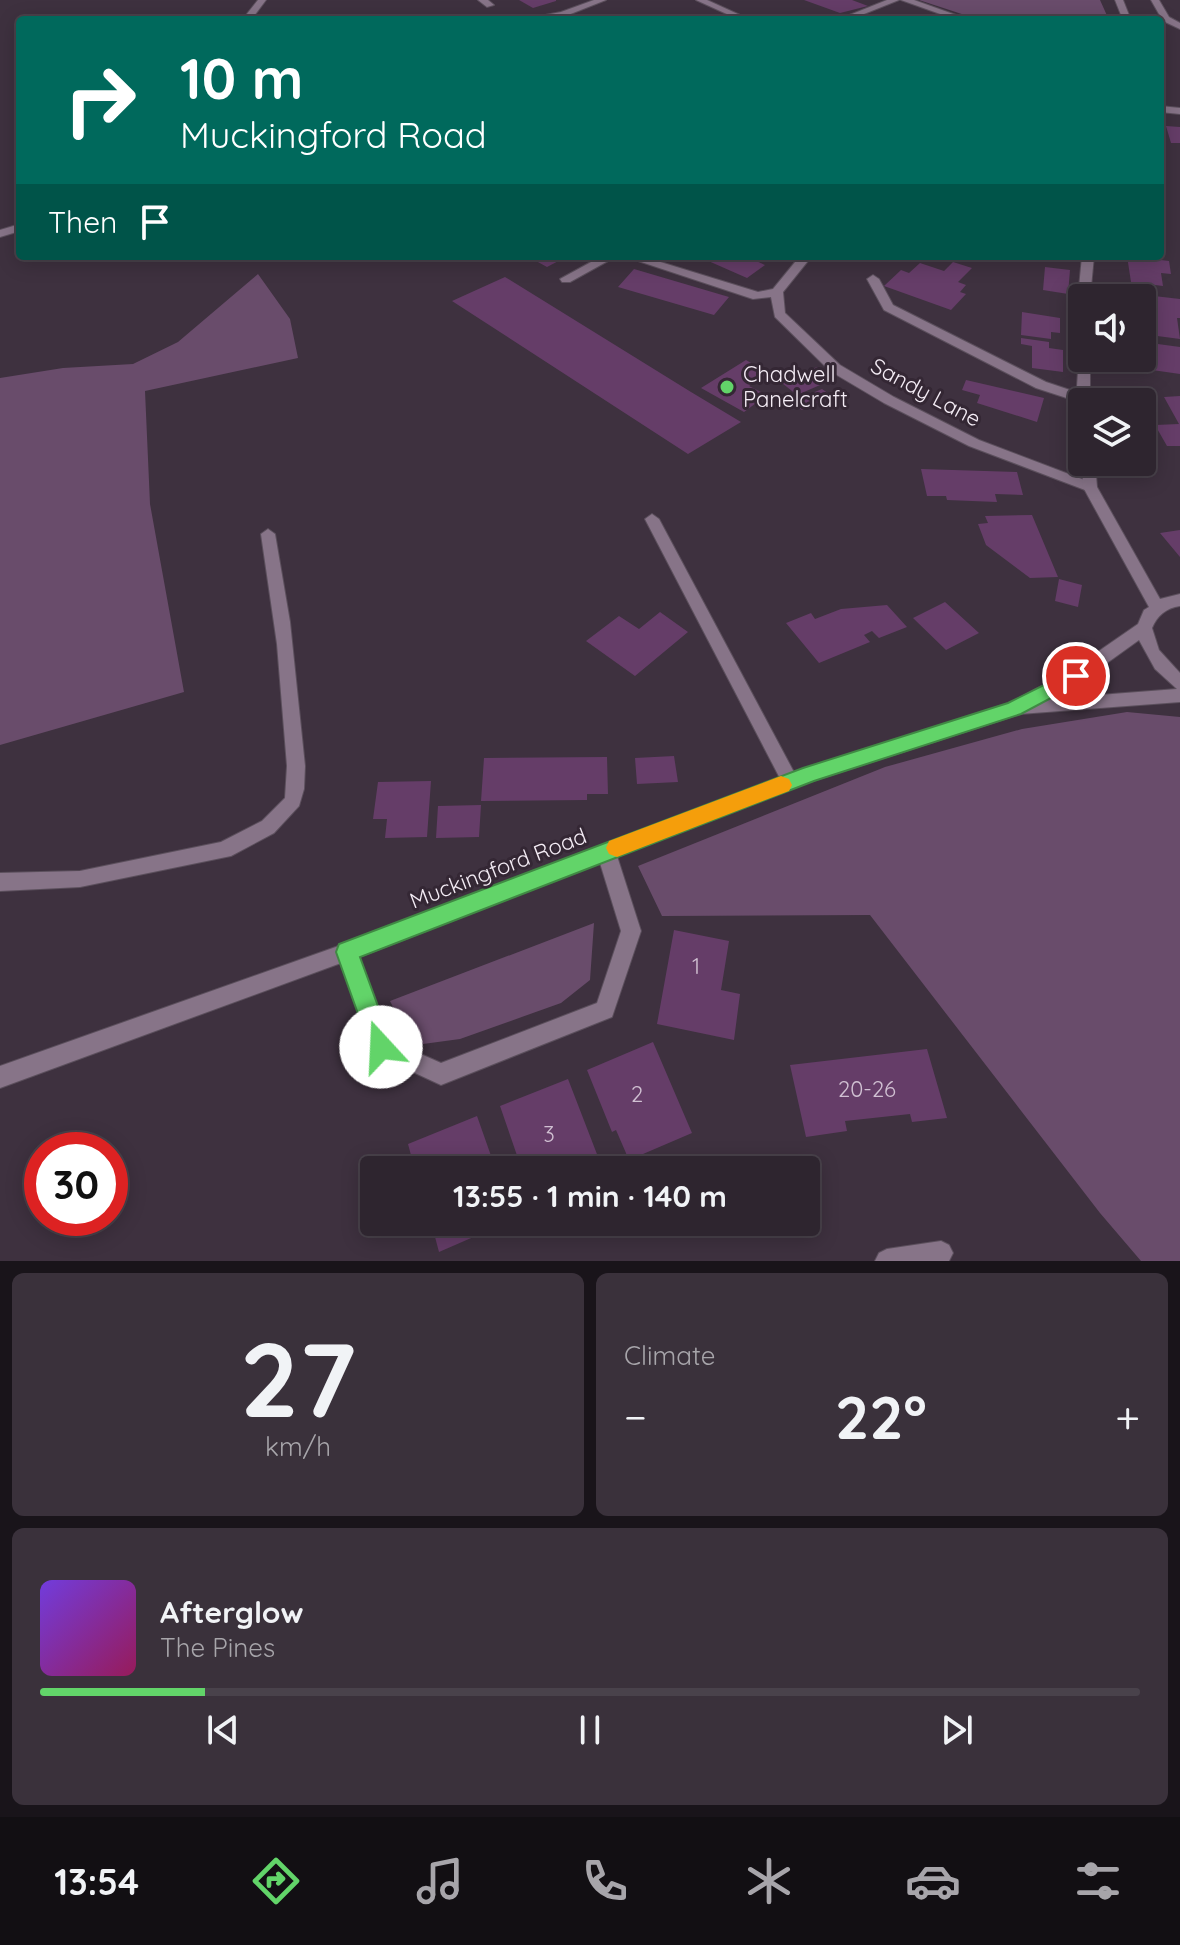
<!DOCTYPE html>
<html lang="en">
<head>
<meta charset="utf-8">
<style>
	:root { --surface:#2e252f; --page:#3a313b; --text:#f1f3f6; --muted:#a7a5aa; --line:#49424b; --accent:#62d469 }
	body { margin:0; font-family:Quicksand,sans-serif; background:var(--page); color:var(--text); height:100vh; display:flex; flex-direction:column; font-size:30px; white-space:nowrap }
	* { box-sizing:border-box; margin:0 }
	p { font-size:26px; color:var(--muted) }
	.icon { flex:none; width:44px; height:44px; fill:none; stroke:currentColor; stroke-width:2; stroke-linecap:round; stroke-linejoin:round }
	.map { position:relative; height:1261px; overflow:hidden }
	.details { display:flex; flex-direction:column; gap:12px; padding:12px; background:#19141a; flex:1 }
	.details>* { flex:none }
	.hud { position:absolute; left:16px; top:16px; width:1148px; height:244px; border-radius:8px; box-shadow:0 4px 20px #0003,0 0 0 2px var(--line); background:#00695c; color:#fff; overflow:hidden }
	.controls { position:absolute; left:1068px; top:284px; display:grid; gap:16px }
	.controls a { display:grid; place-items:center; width:88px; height:88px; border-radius:8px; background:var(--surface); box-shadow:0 4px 20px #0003,0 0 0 2px var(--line); font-size:40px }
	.speed { position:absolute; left:24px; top:1132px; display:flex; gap:16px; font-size:40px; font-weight:700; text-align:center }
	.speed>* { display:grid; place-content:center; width:104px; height:104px; border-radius:50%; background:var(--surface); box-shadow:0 4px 20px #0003,0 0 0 2px var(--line); line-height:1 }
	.speed .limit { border:12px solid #d22; background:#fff; color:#111 }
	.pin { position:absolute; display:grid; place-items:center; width:68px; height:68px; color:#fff; margin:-34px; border:4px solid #fff; border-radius:50%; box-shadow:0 2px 8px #0007 }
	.me { position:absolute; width:88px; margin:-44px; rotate:340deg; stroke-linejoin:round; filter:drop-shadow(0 0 6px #0008) }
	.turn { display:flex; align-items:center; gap:28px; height:168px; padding:0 32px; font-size:36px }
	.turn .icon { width:104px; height:104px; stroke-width:2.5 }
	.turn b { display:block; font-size:56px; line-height:68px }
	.then { display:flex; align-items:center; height:76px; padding:0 32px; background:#0003; gap:16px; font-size:30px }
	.big { font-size:60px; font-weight:800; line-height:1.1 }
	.details .card { flex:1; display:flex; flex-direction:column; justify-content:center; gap:12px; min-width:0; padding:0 28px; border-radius:12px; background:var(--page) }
	.details .dial { align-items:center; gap:0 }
	.dial b { font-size:104px; line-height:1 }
	.song { display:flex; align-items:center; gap:24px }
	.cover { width:96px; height:96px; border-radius:12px; background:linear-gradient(135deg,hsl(260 70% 55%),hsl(330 70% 35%)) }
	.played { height:8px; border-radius:4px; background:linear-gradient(90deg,var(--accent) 15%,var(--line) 15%) }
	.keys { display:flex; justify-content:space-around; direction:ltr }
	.heat { display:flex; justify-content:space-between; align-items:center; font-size:44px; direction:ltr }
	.details .tiles { flex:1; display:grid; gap:12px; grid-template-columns:1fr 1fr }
	.card:last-child { grid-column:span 2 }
	.trip { position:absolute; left:360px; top:1156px; width:460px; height:80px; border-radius:8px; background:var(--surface); box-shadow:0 4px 20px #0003,0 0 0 2px var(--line); font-weight:800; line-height:80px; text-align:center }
	.tab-bar { display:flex; height:128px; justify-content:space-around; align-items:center; background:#120f13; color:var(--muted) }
	.tab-bar .icon { width:56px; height:56px }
	.tab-bar .selected { color:var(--accent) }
	.tab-bar b { font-size:36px; color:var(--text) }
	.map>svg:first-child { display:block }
	.green { fill:#694c6b }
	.building { fill:#653d68 }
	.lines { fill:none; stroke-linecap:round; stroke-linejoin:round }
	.service-casing { stroke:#5b4f5c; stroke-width:2 }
	.minor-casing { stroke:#5b4f5c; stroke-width:2 }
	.service { fill:#877488; fill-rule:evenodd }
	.minor { fill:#877488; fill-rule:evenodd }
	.route { fill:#62d469; stroke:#408a44; stroke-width:2 }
	.slow { fill:#f59e0b }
	.poi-dot { fill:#62d469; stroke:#342734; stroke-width:3 }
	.labels { text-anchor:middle; stroke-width:6; stroke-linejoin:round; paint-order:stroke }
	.poi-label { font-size:22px; fill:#f4ecf5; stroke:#342734; text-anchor:start }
	.street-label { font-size:22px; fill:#f4ecf5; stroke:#342734 }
	.near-number-label { font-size:22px; fill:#d0c0d2 }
</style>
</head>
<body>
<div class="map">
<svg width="1180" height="1261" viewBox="0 0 1180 1261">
	<rect width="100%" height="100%" fill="#3e313f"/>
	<path class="green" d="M919 0H1100L1109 20H980Z
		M258 274 290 319 298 358 145 391 150 504 184 692 0 745V378L63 368 133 364 178 342Z
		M1127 712 1180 717V1261H1141L1100 1213 870 915 662 916 638 866 885 767 1022 729Z
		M594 923 590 980 561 1003 460 1039 423 1044 404 1029 390 1001Z"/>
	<path class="building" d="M519 0H556V1L533 8Z
		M804 0H852L868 6 840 13Z
		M1166 126 1180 127V143H1171Z
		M527 256H568L547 267Z
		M697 256H745L765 265 747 278Z
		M1127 256 1169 261 1171 274 1161 273 1163 286 1131 282Z
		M953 262 972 268 958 282 966 285 960 292 966 294 951 310 884 286 901 270 909 273 920 263 944 271Z
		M1045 267 1070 270 1068 294 1043 290Z
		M634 269 729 297 714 315 618 287Z
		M505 277 691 392 741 422 688 454 452 301Z
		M1128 293 1180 299V318H1177L1180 339 1142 334V298H1129Z
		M1022 312 1060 318V333L1051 332V339L1021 335Z
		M1021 338 1049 342V348L1063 350V372L1032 368V346L1021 344Z
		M1143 342 1180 347V374L1138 368 1137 358H1142L1144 352Z
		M746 360 768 373 749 386 767 395 744 412 701 388Z
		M817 367 834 379 797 395 782 383Z
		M966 380 1044 398 1037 422 977 403 980 395 962 390Z
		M822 389 832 396 802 410 791 402Z
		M1180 396V446H1167L1155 425 1179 424 1164 397Z
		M921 469 1017 472 1023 495 995 494 997 502 947 500 946 496H927Z
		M1032 515 1058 577 1030 578 986 545 978 524 988 523 985 516Z
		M1180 530V557L1160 533Z
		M1059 579 1082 585 1078 607 1055 601Z
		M945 602 979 633 946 650 913 618Z
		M887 605 907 627 879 638 872 631 864 635 870 642 819 663 786 623 811 613 815 619 841 609Z
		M660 612 688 632 635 676 586 641 619 616 639 629Z
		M674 756 678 782 637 784 635 758Z
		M607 757 608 794H587V800L481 801 484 758Z
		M431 781 427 837 385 838 387 819H373L378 782Z
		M481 805 479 837 436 838 438 806Z
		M674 930 729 941 721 990 740 994 734 1040 657 1024Z
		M653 1042 692 1133 629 1160 616 1130 612 1132 587 1070Z
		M927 1049 947 1118 912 1122 910 1114 845 1121 847 1131 806 1137 790 1065Z
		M568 1079 600 1162 582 1170H522L500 1106Z
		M477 1116 496 1170H415L408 1144Z
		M431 1222H508L439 1252Z"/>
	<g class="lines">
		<g class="service-casing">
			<path id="service" d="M258 0H266L251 20H242Z
				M478 0H488L494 5 487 7Z
				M594 0H606L563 17 519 20 561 12Z
				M696 0H707L751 20H740Z
				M887 0H899L849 20H837Z
				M901 0H914L970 20H957Z
				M1151 0H1159L1169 17 1180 23V29L1163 21Z
				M20 224V231L0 237V230Z
				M602 256H617L570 282H562L560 279Z
				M623 256H641L758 292 773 289 800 256H812L783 292 785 313 840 365 894 397 979 440 1095 484 1097 487 1090 492 1085 490 969 446 884 403 830 371 775 317 771 297 753 299Z
				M873 275 879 279 893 305 1046 382 1088 396 1090 399 1082 403 1036 388 884 310 867 279Z
				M652 514 659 519 796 776 799 781 796 786 790 788 784 786 645 519Z
				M268 529 275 534 290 622 305 766 304 789 299 806 274 833 231 856 80 887 0 891V873L80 871 221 842 262 821 285 798 287 766 277 644 261 534Z"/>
		</g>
		<g class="minor-casing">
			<path id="minor" d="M1115 0H1123L1131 20H1123Z
				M1160 106 1180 108V114L1160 112Z
				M1082 256H1094L1090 298H1082V301L1078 298Z
				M1079 355H1082V358H1090V402H1082V406L1076 402Z
				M1082 460 1095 462 1097 487 1160 599 1180 594V606C1166 608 1157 616 1152 628L1159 650 1180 673V702L1020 714 794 787 617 856 641 931 612 1017 441 1085 374 1054 341 963 0 1088V1066L347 943 784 776 1008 704 1070 671 1138 624 1144 610 1149 607 1083 487ZM1139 640 1155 669 1177 689 1047 699 1082 681ZM600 863 621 931 597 1003 441 1063 389 1040 359 957Z
				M941 1241 949 1245 953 1253 949 1261H875L879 1253 887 1249Z"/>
		</g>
		<use href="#service" class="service"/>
		<use href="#minor" class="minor"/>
	</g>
	<path class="route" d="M1076 669 1083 671 1085 676 1083 681 1021 714 814 781 360 957 393 1047 390 1056 381 1059 373 1056 336 952 339 944 803 768 1008 703Z"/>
	<path class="slow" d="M781 776 789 779 792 785 789 791 617 857 609 854 606 848 609 841Z"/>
	<circle class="poi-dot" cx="727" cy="387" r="8"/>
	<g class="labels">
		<g class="poi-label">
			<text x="743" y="382">Chadwell<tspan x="743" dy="25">Panelcraft</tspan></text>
		</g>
		<g class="street-label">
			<text transform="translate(926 392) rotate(28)" y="8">Sandy Lane</text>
			<text transform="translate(498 868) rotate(-21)" y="8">Muckingford Road</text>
		</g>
		<g class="near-number-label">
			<text x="696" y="974">1</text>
			<text x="867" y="1097">20-26</text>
			<text x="637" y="1102">2</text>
			<text x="549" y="1142">3</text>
		</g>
	</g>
</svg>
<div class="controls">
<a><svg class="icon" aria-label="sound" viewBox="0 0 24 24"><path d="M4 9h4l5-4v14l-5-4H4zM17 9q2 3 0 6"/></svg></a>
<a><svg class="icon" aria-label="layers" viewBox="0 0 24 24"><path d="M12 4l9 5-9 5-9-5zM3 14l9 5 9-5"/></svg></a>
</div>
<div class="speed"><div class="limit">30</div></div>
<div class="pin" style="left:1076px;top:676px;background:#d93025"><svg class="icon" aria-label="arrive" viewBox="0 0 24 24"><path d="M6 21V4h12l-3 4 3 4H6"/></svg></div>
<svg class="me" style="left:381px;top:1047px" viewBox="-20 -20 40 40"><circle r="19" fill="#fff"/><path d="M0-13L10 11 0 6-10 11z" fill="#62d469"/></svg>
<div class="trip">13:55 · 1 min · 140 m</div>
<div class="hud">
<div class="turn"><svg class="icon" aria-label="right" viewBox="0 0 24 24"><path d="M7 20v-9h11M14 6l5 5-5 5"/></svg><div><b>10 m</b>Muckingford Road</div></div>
<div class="then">Then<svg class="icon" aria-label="arrive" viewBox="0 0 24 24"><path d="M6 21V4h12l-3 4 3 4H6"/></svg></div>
</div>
</div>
<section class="details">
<div class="tiles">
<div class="card dial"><b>27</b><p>km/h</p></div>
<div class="card"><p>Climate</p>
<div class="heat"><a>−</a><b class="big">22°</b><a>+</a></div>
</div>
<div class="card">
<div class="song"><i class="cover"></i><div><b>Afterglow</b><p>The Pines</p></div></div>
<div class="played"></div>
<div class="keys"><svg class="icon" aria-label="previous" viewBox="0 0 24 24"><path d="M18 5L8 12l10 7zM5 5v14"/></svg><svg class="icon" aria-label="pause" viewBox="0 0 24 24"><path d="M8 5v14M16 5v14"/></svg><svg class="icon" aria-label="next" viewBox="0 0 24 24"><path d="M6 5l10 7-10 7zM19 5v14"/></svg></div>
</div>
</div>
</section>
<nav class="tab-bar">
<b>13:54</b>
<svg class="icon selected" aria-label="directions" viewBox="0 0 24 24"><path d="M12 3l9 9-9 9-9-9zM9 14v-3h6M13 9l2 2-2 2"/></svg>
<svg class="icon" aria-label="music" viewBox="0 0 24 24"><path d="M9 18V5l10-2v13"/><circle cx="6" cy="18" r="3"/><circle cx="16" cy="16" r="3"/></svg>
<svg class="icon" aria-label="phone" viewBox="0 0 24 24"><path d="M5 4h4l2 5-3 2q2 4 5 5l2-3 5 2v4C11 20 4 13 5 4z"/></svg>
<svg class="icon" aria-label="climate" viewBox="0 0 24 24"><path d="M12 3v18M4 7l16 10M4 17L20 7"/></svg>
<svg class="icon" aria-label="car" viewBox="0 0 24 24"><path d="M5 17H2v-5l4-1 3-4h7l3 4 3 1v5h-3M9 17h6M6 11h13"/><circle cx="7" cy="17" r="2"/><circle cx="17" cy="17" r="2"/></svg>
<svg class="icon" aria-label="filters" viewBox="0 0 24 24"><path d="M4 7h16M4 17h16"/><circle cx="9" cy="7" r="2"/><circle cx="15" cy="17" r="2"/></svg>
</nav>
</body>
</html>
